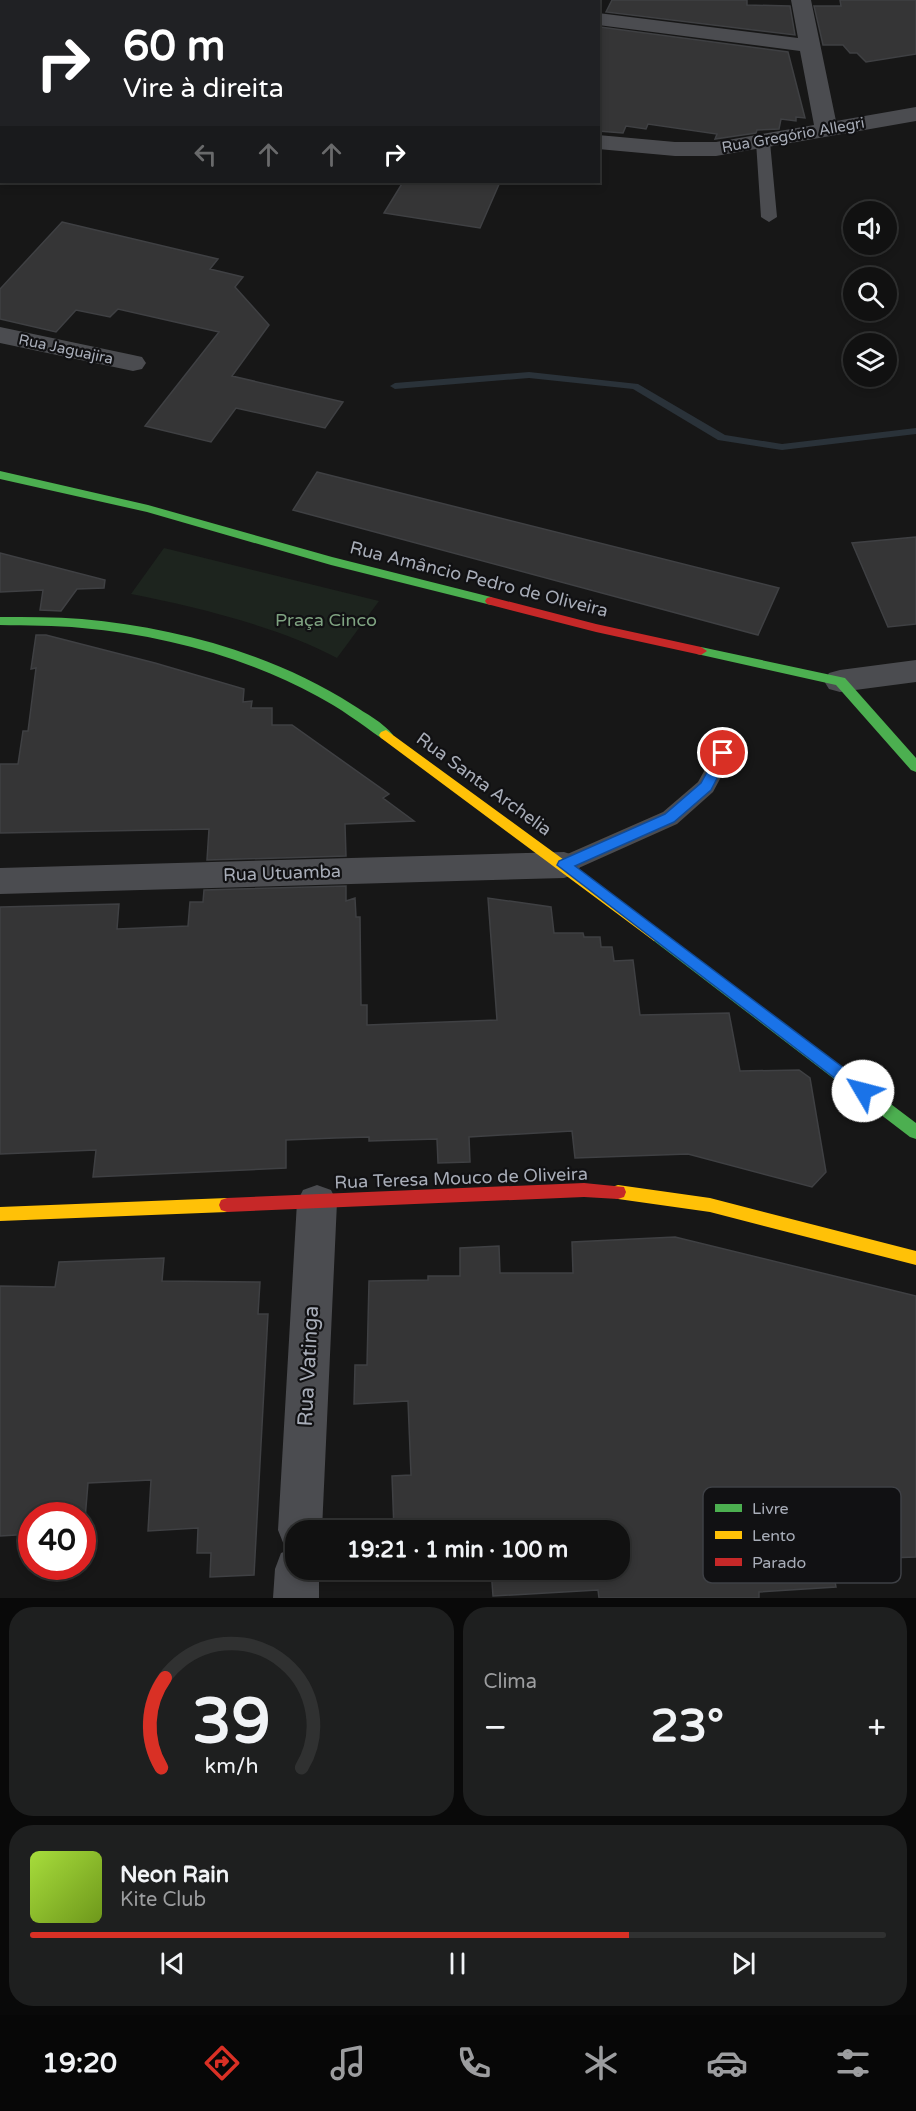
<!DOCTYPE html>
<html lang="pt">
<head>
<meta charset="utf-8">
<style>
	:root { --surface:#111; --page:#1e1f1f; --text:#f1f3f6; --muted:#9c9d9f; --line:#303131; --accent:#d93025 }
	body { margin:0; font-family:"Varela Round",sans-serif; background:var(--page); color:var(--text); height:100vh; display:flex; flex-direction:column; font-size:22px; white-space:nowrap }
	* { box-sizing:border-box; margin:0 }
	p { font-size:20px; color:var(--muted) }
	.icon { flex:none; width:33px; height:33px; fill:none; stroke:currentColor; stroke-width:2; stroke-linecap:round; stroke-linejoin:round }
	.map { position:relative; height:1598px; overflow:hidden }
	.details { display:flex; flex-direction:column; gap:9px; padding:9px; background:#090909; flex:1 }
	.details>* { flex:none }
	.hud { position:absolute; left:0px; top:0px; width:600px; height:183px; box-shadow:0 3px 9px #0003,0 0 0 2px var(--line); background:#202124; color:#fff; overflow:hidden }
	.buttons { position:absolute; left:843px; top:201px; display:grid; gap:12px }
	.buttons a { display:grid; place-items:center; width:54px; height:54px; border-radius:50%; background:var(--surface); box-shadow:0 3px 9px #0003,0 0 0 2px var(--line); font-size:30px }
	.speed { position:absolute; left:18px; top:1502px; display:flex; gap:12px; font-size:30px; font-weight:700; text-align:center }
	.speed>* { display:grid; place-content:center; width:78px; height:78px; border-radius:50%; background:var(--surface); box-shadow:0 3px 9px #0003,0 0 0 2px var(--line); line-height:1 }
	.speed .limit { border:9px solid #d22; background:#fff; color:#111 }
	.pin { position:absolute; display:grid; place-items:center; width:51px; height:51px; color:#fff; margin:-26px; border:3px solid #fff; border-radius:50%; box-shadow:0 2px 6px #0007 }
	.me { position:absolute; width:66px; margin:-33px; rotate:307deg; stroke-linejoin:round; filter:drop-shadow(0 0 4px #0008) }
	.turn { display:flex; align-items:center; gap:21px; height:126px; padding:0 24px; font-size:27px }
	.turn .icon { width:78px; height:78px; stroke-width:2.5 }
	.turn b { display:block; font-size:42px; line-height:51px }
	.lanes { display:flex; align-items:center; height:57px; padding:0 24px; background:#0003; justify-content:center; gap:30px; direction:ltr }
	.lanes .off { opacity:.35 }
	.big { font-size:45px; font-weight:800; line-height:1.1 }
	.details .tile { flex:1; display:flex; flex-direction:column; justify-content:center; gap:9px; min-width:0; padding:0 21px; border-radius:24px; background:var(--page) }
	.details .dial { align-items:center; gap:0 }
	.dial svg { height:156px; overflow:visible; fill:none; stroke:var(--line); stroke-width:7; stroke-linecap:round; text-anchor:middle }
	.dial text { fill:var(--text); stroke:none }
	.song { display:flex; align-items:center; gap:18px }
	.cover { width:72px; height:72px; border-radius:9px; background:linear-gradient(135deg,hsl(80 70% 55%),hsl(80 70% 35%)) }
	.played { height:6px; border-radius:3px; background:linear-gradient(90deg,var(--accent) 70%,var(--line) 70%) }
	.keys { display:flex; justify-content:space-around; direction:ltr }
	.heat { display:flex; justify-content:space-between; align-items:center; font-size:33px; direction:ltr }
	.details .tiles { flex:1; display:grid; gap:9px; grid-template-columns:1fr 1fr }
	.tile:last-child { grid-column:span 2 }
	.trip { position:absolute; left:285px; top:1520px; width:345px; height:60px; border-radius:24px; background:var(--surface); box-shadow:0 3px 9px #0003,0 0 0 2px var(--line); font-weight:800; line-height:60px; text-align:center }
	.menu { display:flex; height:96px; justify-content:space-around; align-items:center; background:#070707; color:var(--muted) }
	.menu .icon { width:42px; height:42px }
	.menu .active { color:var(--accent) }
	.menu b { font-size:27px; color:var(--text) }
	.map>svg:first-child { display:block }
	.green { fill:#1d241e }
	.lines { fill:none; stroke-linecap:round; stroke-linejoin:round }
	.stream { fill:#2a3239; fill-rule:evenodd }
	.building { fill:#353536; stroke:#3f4043; stroke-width:1.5 }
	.lane { fill:#4b4c50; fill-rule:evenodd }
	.street { fill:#4b4c50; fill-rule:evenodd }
	.fast { fill:#4caf50; fill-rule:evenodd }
	.slow { fill:#ffc107; fill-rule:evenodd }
	.jam { fill:#c62828; fill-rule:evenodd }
	.route { fill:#1a73e8; stroke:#114b97; stroke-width:1.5 }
	.labels { text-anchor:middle; stroke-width:4.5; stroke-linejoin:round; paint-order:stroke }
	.far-street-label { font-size:15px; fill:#a8adb8; stroke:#111113 }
	.street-label { font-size:18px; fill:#a8adb8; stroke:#111113 }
	.park-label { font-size:18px; fill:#7fa381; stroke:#111113 }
	.near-street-label { font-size:21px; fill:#a8adb8; stroke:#111113 }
	.key { fill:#111113; stroke:#3e4045; stroke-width:1.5 }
	.key-label { font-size:16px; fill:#a8adb8 }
</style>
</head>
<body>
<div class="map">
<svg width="916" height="1598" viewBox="0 0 916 1598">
	<rect width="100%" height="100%" fill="#171717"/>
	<path class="green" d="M164 548 379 601 337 658C283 628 193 606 131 594Z"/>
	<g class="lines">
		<path class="stream" d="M529 372 638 384 725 435 782 444 916 428V434L782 450 718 440 633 389 529 378 395 389 390 386 395 383Z"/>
	</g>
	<path class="building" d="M612 0H747V5L790 6 795 35 606 12Z
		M840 0H916V54L866 62 857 53H850L843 45H823L814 6H841Z
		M600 27 788 52 805 118 796 117V121L781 119 779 129 757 130 756 133 715 139 717 134 648 124 646 129 626 126 623 133 598 131Z
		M403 182H500L480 228 384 213Z
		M62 222 218 259 210 269 243 277 235 287 269 325 232 376 343 402 325 428 236 408 211 442 145 426 219 332 118 309 110 317 76 310 56 332 0 319V289Z
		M317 472 779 588 758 635 293 510Z
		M916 537V624L888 627 852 543Z
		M0 553 105 580 104 588 77 589 61 611 40 610 43 590 0 592Z
		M36 635H46L155 663 244 689 243 702 252 701 251 708H272V725H292L389 794 383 798 414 821 345 824 346 856 207 860 209 829 0 833V764H18L23 731H28L36 668 31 669Z
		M346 886V901L355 898 356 917H360L361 1005H367V1025L497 1020 488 898 551 907 554 933H583L584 937H600L601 947H612L614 961 633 960 640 1015 729 1013 740 1071 799 1070 810 1078 826 1172 812 1187 688 1154 575 1158 572 1131 469 1137 470 1162 438 1163 437 1139 369 1141V1137L335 1138 286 1140V1168L93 1177 96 1150 0 1154V907L119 904 117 929 188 926 190 902H203L204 890Z
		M675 1237 916 1296V1557L831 1560 836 1587 759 1592V1598H599L598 1590 493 1596 491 1569H620V1530H394L392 1476 411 1475 408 1401 354 1404 355 1365H367L369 1281 428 1280V1276H460V1248L499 1246 500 1273H573L572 1242Z
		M164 1258 162 1281 260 1282 258 1314H268L254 1575 210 1577 211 1553H197L198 1528 148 1531 151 1480 88 1483 82 1556V1515H32V1534L0 1536V1286L55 1287 59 1262Z"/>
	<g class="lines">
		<path class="lane" d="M763 138 770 142 777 217 769 222 761 217 756 142Z
			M724 746 731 748 734 753 713 792 677 824 572 871 564 873 556 871 553 865 556 859 663 812 698 782 717 748Z"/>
		<path class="street" d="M442 0H471L472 2H443Z
			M791 0H811L836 121 916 107V121L716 156H675L598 149V135L675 142H716L814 125 800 51 598 25V13L798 38Z
			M0 55H2V69H0Z
			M0 327 133 355 142 357 146 363 142 369 133 371 0 343Z
			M916 660V682L840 692 829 689 824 681 829 673 840 670Z
			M564 852 576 856 581 865 576 874 564 878 0 894V868Z
			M317 1185 331 1190 337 1202 322 1530H296V1569H319V1598H273L275 1569 281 1553 292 1549 284 1545 278 1530 297 1202 303 1190Z"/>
		<path class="fast" d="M0 471 148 505 332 557 491 597 497 601 491 605 331 565 147 512 0 479Z
			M0 617C27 617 55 617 82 619 174 627 274 654 353 705 365 713 384 723 393 735L386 740 381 738C360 723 340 708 317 696 246 657 162 635 82 628 55 625 27 626 0 625Z
			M701 647 845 678 916 758V772L911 770 836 685 697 654 695 651Z
			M659 931 664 933 916 1123V1139L910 1137 654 941 652 937 654 933Z"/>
		<path class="slow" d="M386 730 664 933 666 937 664 941H654L381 738 379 735 381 732Z
			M618 1185 710 1198 916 1251V1265L710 1212 618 1199 612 1197 610 1192 612 1187Z
			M227 1198 233 1200 235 1205 233 1210 227 1212 0 1221V1207Z"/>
		<path class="jam" d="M491 597 596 624 701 647 707 651 701 655 596 632 487 604 485 601 487 598Z
			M584 1183 624 1187 626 1192 624 1197 618 1199 584 1197 227 1212 221 1210 219 1205 221 1200 227 1198Z"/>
	</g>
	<path class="route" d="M723 748 730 753 711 790 674 822 575 866 869 1087 871 1091 869 1096 863 1098 858 1096 557 865 559 861 665 814 701 783 719 750Z"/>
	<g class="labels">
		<g class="far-street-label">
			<text transform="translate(793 135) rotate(-10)" y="5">Rua Gregório Allegri</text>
			<text transform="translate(66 349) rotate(12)" y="5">Rua Jaguajira</text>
		</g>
		<g class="street-label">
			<text transform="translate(479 579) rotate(14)" y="6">Rua Amâncio Pedro de Oliveira</text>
			<text transform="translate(484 784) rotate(36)" y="6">Rua Santa Archelia</text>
			<text transform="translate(282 873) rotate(-2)" y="6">Rua Utuamba</text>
			<text transform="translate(461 1178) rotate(-2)" y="6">Rua Teresa Mouco de Oliveira</text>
		</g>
		<g class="park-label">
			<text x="326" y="626">Praça Cinco</text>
		</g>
		<g class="near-street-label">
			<text transform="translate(308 1366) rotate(-87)" y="7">Rua Vatinga</text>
		</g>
	</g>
	<rect x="703" y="1487" width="198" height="96" rx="9" class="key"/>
	<rect x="715" y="1504" width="27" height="8" fill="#4caf50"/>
	<rect x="715" y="1531" width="27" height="8" fill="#ffc107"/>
	<rect x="715" y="1558" width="27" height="8" fill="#c62828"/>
	<g class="key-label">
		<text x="752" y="1514">Livre</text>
		<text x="752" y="1541">Lento</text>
		<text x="752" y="1568">Parado</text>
	</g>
</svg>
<div class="buttons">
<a><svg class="icon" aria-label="sound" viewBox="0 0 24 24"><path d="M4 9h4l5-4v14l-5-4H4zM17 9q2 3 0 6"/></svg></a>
<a><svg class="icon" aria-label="search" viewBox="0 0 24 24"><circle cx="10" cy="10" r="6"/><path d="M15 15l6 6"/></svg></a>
<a><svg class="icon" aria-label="layers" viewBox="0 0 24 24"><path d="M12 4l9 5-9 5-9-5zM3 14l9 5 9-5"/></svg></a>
</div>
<div class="speed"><div class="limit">40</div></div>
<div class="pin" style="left:723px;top:753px;background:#d93025"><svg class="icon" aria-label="arrive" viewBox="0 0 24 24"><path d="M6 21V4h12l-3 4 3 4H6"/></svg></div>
<svg class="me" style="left:863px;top:1091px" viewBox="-20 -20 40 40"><circle r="19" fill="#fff"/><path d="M0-13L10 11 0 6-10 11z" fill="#1a73e8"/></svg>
<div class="trip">19:21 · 1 min · 100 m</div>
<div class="hud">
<div class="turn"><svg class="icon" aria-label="right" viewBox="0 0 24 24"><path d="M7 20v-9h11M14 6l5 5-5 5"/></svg><div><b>60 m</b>Vire à direita</div></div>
<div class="lanes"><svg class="icon off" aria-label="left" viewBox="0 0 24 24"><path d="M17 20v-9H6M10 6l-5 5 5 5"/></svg><svg class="icon off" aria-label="ahead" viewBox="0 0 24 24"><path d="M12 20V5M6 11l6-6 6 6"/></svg><svg class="icon off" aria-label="ahead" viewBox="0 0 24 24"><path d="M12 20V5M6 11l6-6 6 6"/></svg><svg class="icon" aria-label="right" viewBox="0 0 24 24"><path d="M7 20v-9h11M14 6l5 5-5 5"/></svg></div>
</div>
</div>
<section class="details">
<div class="tiles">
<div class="tile dial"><svg viewBox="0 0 100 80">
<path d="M14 69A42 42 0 1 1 86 69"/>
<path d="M14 69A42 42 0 0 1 16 23" stroke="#d93025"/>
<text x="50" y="56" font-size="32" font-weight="700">39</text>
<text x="50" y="72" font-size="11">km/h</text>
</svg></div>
<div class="tile"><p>Clima</p>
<div class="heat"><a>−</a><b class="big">23°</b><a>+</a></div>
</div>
<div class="tile">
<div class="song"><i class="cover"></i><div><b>Neon Rain</b><p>Kite Club</p></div></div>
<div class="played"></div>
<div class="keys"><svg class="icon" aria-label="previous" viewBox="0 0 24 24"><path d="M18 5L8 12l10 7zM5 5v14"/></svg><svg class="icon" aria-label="pause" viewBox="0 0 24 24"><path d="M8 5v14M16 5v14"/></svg><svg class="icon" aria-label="next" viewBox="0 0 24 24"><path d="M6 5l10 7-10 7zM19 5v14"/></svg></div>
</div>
</div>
</section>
<nav class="menu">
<b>19:20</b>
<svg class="icon active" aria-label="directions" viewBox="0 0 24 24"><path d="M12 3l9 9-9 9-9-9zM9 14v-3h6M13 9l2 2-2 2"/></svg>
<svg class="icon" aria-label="music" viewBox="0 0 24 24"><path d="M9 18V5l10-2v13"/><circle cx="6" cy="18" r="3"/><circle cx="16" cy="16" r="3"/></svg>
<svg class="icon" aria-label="phone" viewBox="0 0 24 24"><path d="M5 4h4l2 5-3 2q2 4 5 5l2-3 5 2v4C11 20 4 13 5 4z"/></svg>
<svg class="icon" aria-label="climate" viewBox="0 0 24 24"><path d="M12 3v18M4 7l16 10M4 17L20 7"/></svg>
<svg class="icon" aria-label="car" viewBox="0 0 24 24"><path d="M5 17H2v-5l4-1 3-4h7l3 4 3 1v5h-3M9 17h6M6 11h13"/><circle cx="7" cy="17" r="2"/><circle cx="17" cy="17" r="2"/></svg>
<svg class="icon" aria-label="filters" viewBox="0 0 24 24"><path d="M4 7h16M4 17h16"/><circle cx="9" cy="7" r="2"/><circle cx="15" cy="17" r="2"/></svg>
</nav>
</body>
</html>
